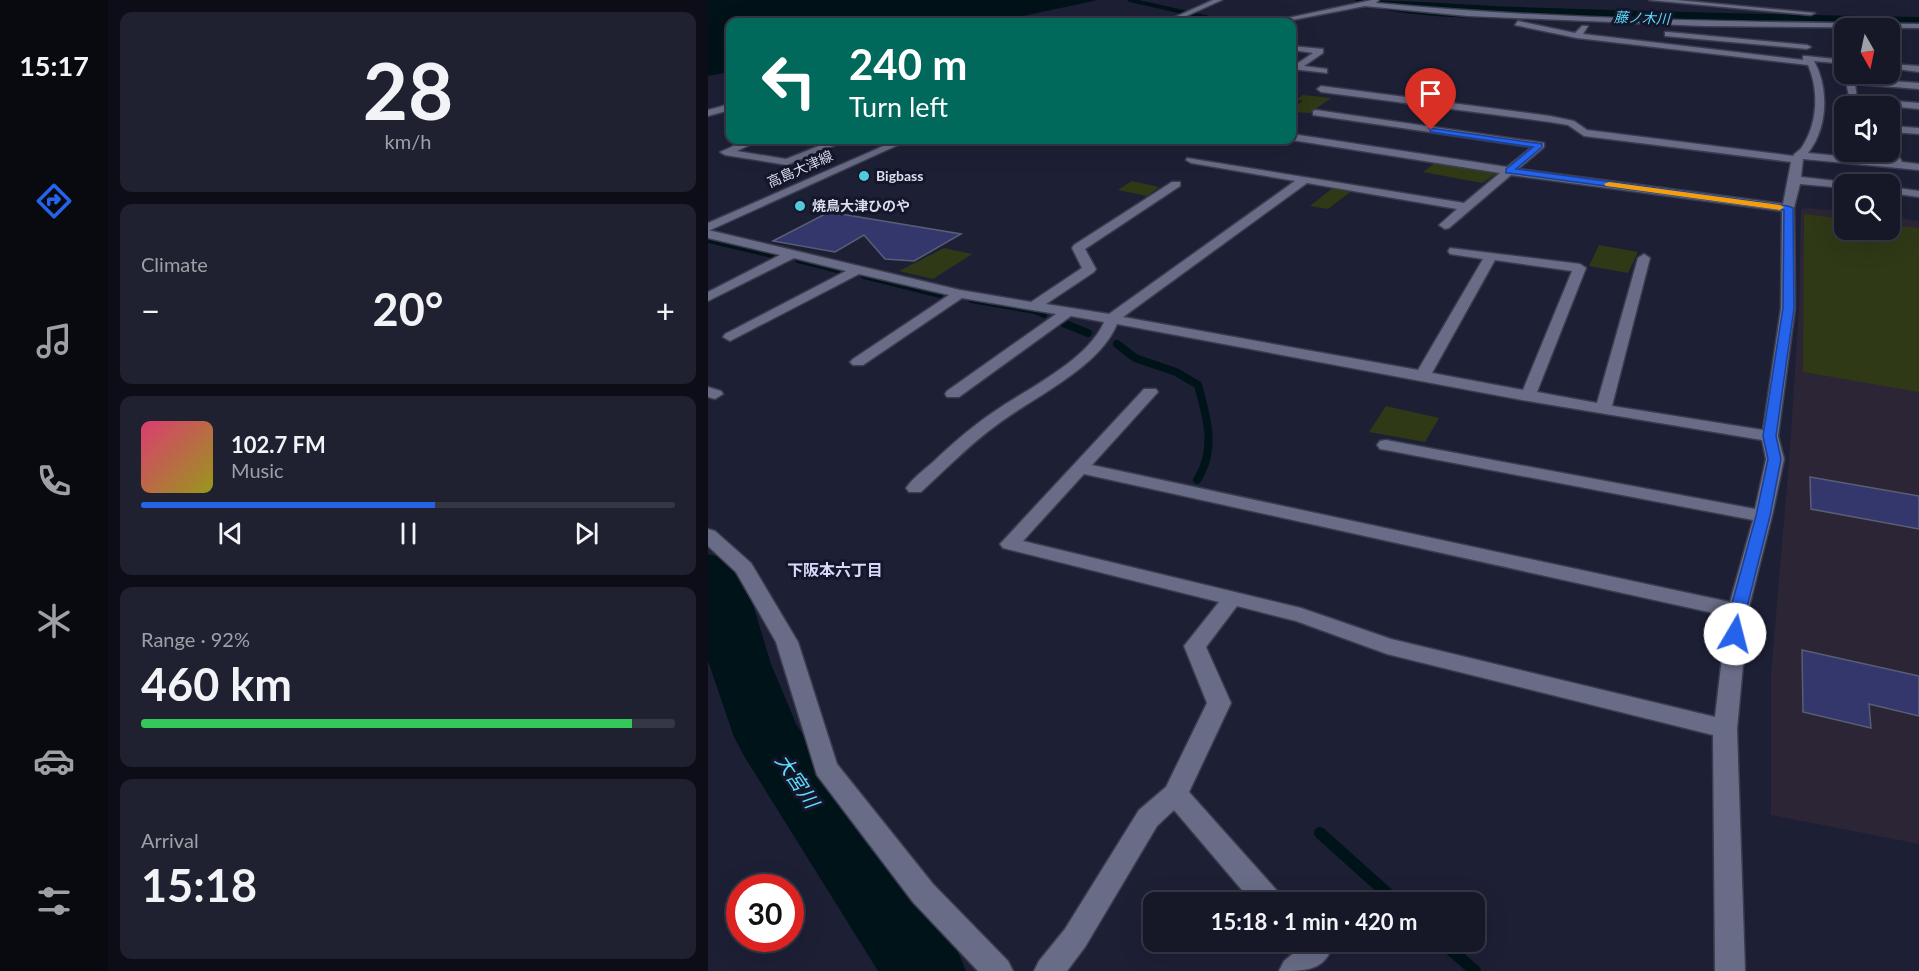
<!DOCTYPE html>
<html lang="en">
<head>
<meta charset="utf-8">
<style>
	:root { --surface:#161828; --page:#1f2130; --text:#f1f3f6; --muted:#9ea0a8; --line:#353745; --accent:#2563eb }
	body { margin:0; font-family:Lato,"Noto Sans JP",sans-serif; background:var(--page); color:var(--text); height:100vh; display:flex; flex-direction:column; font-size:22px; white-space:nowrap }
	* { box-sizing:border-box; margin:0 }
	p { font-size:20px; color:var(--muted) }
	.icon { flex:none; width:33px; height:33px; fill:none; stroke:currentColor; stroke-width:2; stroke-linecap:round; stroke-linejoin:round }
	.map { position:relative; flex:1; overflow:hidden }
	.side { display:flex; flex-direction:column; gap:12px; padding:12px; background:#0c0d16; width:600px }
	.side>* { flex:none }
	.top-card { position:absolute; left:18px; top:18px; width:570px; height:126px; border-radius:12px; box-shadow:0 6px 24px #0002,0 0 0 2px var(--line); background:#00695c; color:#fff; overflow:hidden }
	.needle { width:39px; rotate:171deg }
	.tools { position:absolute; left:1126px; top:18px; display:grid; gap:12px }
	.tools a { display:grid; place-items:center; width:66px; height:66px; border-radius:12px; background:var(--surface); box-shadow:0 6px 24px #0002,0 0 0 2px var(--line); font-size:30px }
	.speed { position:absolute; left:18px; top:874px; display:flex; gap:12px; font-size:30px; font-weight:700; text-align:center }
	.speed>* { display:grid; place-content:center; width:78px; height:78px; border-radius:50%; background:var(--surface); box-shadow:0 6px 24px #0002,0 0 0 2px var(--line); line-height:1 }
	.speed .limit { border:9px solid #d22; background:#fff; color:#111 }
	.pin { position:absolute; display:grid; place-items:center; width:51px; height:51px; color:#fff; margin:-62px -26px; border-radius:50% 50% 50% 0; rotate:-45deg; box-shadow:0 0 6px #0007 }
	.pin .icon { rotate:45deg }
	.me { position:absolute; width:66px; margin:-33px; rotate:8deg; stroke-linejoin:round; filter:drop-shadow(0 0 4px #0008) }
	.turn { display:flex; align-items:center; gap:21px; height:126px; padding:0 24px; font-size:27px }
	.turn .icon { width:78px; height:78px; stroke-width:2.5 }
	.turn b { display:block; font-size:42px; line-height:51px }
	.big { font-size:45px; font-weight:700; line-height:1.1 }
	.side .card { flex:1; display:flex; flex-direction:column; justify-content:center; gap:9px; min-width:0; padding:0 21px; border-radius:12px; background:var(--page) }
	.side .dial { align-items:center; gap:0 }
	.dial b { font-size:78px; line-height:1 }
	.song { display:flex; align-items:center; gap:18px }
	.cover { width:72px; height:72px; border-radius:9px; background:linear-gradient(135deg,hsl(340 70% 55%),hsl(60 70% 35%)) }
	.played { height:6px; border-radius:3px; background:linear-gradient(90deg,var(--accent) 55%,var(--line) 55%) }
	.keys { display:flex; justify-content:space-around; direction:ltr }
	.heat { display:flex; justify-content:space-between; align-items:center; font-size:33px; direction:ltr }
	.charge { height:9px; border-radius:4px; background:linear-gradient(90deg,#34c759 92%,var(--line) 0) }
	.trip { position:absolute; left:435px; top:892px; width:342px; height:60px; border-radius:12px; background:var(--surface); box-shadow:0 6px 24px #0002,0 0 0 2px var(--line); font-weight:700; line-height:60px; text-align:center }
	main { display:flex; flex:1; min-height:0 }
	.tabs { display:flex; flex-direction:column; width:108px; justify-content:space-around; align-items:center; background:#090a10; color:var(--muted) }
	.tabs .icon { width:42px; height:42px }
	.tabs .selected { color:var(--accent) }
	.tabs b { font-size:27px; color:var(--text) }
	.map>svg:first-child { display:block }
	.education { fill:#2c2535 }
	.green { fill:#2f3916 }
	.water { fill:#001319 }
	.lines { fill:none; stroke-linecap:round; stroke-linejoin:round }
	.stream-far3 { stroke:#001319; stroke-width:4 }
	.stream-far2 { stroke:#001319; stroke-width:6 }
	.stream-far1 { stroke:#001319; stroke-width:8 }
	.stream { stroke:#001319; stroke-width:12 }
	.river { fill:#001319; fill-rule:evenodd }
	.building { fill:#34376b; stroke:#595d76; stroke-width:1.5 }
	.street-casing { stroke:#3b3c4e; stroke-width:3 }
	.secondary-casing { stroke:#3b3c4e; stroke-width:3 }
	.street { fill:#686c86; fill-rule:evenodd }
	.secondary { fill:#686c86; fill-rule:evenodd }
	.route { fill:#2563eb; stroke:#184099; stroke-width:1.5 }
	.slow { fill:#f59e0b }
	.poi-dot { fill:#52cbd8; stroke:#14162b; stroke-width:2 }
	.labels { text-anchor:middle; stroke-width:6; stroke-linejoin:round; paint-order:stroke }
	.far-water-label { font-size:14px; font-style:italic; fill:#5cdcf9; stroke:#14162b }
	.far-street-label { font-size:14px; fill:#dcdeed; stroke:#14162b }
	.far-poi-label { font-size:14px; font-weight:bold; fill:#dcdeed; stroke:#14162b; text-anchor:start }
	.neighbourhood-label { font-size:16px; font-weight:bold; fill:#d5daf8; stroke:#14162b }
	.near-water-label { font-size:20px; font-style:italic; fill:#5cdcf9; stroke:#14162b }
</style>
</head>
<body>
<main>
<nav class="tabs">
<b>15:17</b>
<svg class="icon selected" aria-label="directions" viewBox="0 0 24 24"><path d="M12 3l9 9-9 9-9-9zM9 14v-3h6M13 9l2 2-2 2"/></svg>
<svg class="icon" aria-label="music" viewBox="0 0 24 24"><path d="M9 18V5l10-2v13"/><circle cx="6" cy="18" r="3"/><circle cx="16" cy="16" r="3"/></svg>
<svg class="icon" aria-label="phone" viewBox="0 0 24 24"><path d="M5 4h4l2 5-3 2q2 4 5 5l2-3 5 2v4C11 20 4 13 5 4z"/></svg>
<svg class="icon" aria-label="climate" viewBox="0 0 24 24"><path d="M12 3v18M4 7l16 10M4 17L20 7"/></svg>
<svg class="icon" aria-label="car" viewBox="0 0 24 24"><path d="M5 17H2v-5l4-1 3-4h7l3 4 3 1v5h-3M9 17h6M6 11h13"/><circle cx="7" cy="17" r="2"/><circle cx="17" cy="17" r="2"/></svg>
<svg class="icon" aria-label="filters" viewBox="0 0 24 24"><path d="M4 7h16M4 17h16"/><circle cx="9" cy="7" r="2"/><circle cx="15" cy="17" r="2"/></svg>
</nav>
<section class="side">
<div class="card dial"><b>28</b><p>km/h</p></div>
<div class="card"><p>Climate</p>
<div class="heat"><a>−</a><b class="big">20°</b><a>+</a></div>
</div>
<div class="card">
<div class="song"><i class="cover"></i><div><b>102.7 FM</b><p>Music</p></div></div>
<div class="played"></div>
<div class="keys"><svg class="icon" aria-label="previous" viewBox="0 0 24 24"><path d="M18 5L8 12l10 7zM5 5v14"/></svg><svg class="icon" aria-label="pause" viewBox="0 0 24 24"><path d="M8 5v14M16 5v14"/></svg><svg class="icon" aria-label="next" viewBox="0 0 24 24"><path d="M6 5l10 7-10 7zM19 5v14"/></svg></div>
</div>
<div class="card"><p>Range · 92%</p><b class="big">460 km</b><div class="charge"></div></div>
<div class="card"><p>Arrival</p><b class="big">15:18</b></div>
</section>
<div class="map">
<svg width="1211" height="971" viewBox="0 0 1211 971">
	<rect width="100%" height="100%" fill="#1d2035"/>
	<path class="education" d="M1101 208 1137 212V230H1182V217L1211 221V844L1063 815V674L1081 462 1091 311 1093 209Z"/>
	<path class="green" d="M595 95 623 98 602 113 584 112V108L595 101 589 99Z
		M727 163 791 172 774 183 715 172Z
		M424 181 451 187 439 196 410 190Z
		M626 187 645 190 620 209 602 206Z
		M1096 214 1137 219V230H1182V225L1211 228V392L1095 372Z
		M891 245 930 252 920 273 881 266Z
		M236 248 264 254 225 279 191 271Z
		M678 406 731 418 717 442 661 432Z"/>
	<path class="water" d="M0 0H390L287 22H22V72L0 76Z"/>
	<g class="lines">
		<path class="stream-far3" d="M422 0 519 22"/>
		<path class="stream-far2" d="M0 240 64 255
			M90 260 130 270
			M156 276 232 295
			M263 300 327 311 336 315"/>
		<path class="stream-far1" d="M355 323 380 333
			M409 344 427 358 468 372 490 385C499 418 509 449 489 480"/>
		<path class="stream" d="M612 833 690 903
			M734 942 767 971"/>
		<path class="river" d="M647 0C702 0 756 5 811 7 944 11 1078 15 1211 17V29C1094 28 977 24 860 20 791 18 717 21 650 4Z
			M0 554 20 559 39 585 63 664 89 726 246 943 258 971H170L36 756 26 737 0 661Z"/>
	</g>
	<path class="building" d="M121 212 253 234 206 261 177 259 156 235 127 252 65 241Z
		M1102 477 1211 496V529L1103 509Z
		M1094 650 1211 676V716L1161 704 1163 728 1095 712Z"/>
	<g class="lines">
		<g class="street-casing">
			<path id="street" d="M664 0H671L668 3C849 20 1030 22 1211 24V28L996 26 760 16 657 6 574 22H561Z
				M941 0H969L1107 13 1103 15Z
				M810 21 867 33 874 26H880L875 34 1095 60V56H1098L1137 60V64L1106 61C1121 88 1120 128 1100 153L1183 161 1178 152H1182V146L1186 147 1194 162 1211 164V170L1095 159 1093 177 1137 182 1142 184H1137V188L1092 184 1086 208 1087 308 1070 436 1076 459 1064 516 1040 611 1029 729 1037 971H1007L1005 735 679 654 588 621 529 606 498 647 523 703 481 792 572 894 576 903H545L466 810 449 826 377 947 359 971H326L331 961 357 929 431 810 458 787 499 703 476 646 511 602 295 548 292 544 436 389H448L450 392 384 465 1022 602 1045 520 678 450 672 449 669 445 672 441 678 440 1047 509 1058 459 1054 440 820 401 409 324C392 367 326 397 290 424 262 444 238 469 213 492H201L198 488C205 478 216 470 225 462 246 442 268 423 293 407 325 386 381 358 396 322L363 316 251 397H239L237 394 239 391 348 314 254 298 155 365H145L142 362 145 359 241 295 151 274 22 341 15 337 17 334 138 271 86 258 0 301V292L72 255 0 238V230L252 290 323 302 374 268 364 248 366 245 464 182H472V186L377 249 388 269 386 272 338 304 401 314 587 181 483 163 478 160 479 158 756 203 792 173 584 140H582L584 134 799 167 824 147 605 115V111L608 110 836 143V147L810 169 1075 204 1083 162 876 136 860 125 842 122 613 92 609 89 613 86 842 116 866 121 879 130 1085 156C1087 152 1092 151 1094 147 1110 123 1111 90 1100 65L869 38 807 25ZM803 175 1074 211 1073 308 1055 430 904 406 942 258 936 254 930 258 889 403 829 392 878 268 872 264 742 248 740 251 742 254 775 259 710 370 415 317 599 183 749 209 731 225 737 229 741 228ZM787 260 864 271 815 390 724 373ZM376 474 1019 616 1007 717 683 639 593 608 315 541Z
				M960 32 1099 45 1103 47 1099 49 957 36V32Z
				M584 46 615 49V53L596 66 619 69V73L584 69V65H587L605 53 584 50Z
				M1182 64 1211 66V72L1182 68Z
				M1142 78 1211 83V89L1147 84 1149 98 1211 103V109L1142 102 1138 81Z
				M22 104V110L0 116V110Z
				M1182 126 1211 128V134L1182 132Z
				M39 140H52L29 151 78 159 126 140H139L79 165 17 155 12 152Z
				M1182 187 1211 191V197L1182 193Z
				M0 387 13 391 15 394 7 399 0 397Z
				M0 529 7 531 43 563 90 642 129 764 225 884 300 961 305 971H270L205 902 109 775 68 642 28 572 0 546Z
				M583 942H615L621 954C612 971 593 971 571 971L576 961 587 952Z"/>
		</g>
		<g class="secondary-casing">
			<path id="secondary" d="M505 0H514L465 22H456Z
				M189 140H201L0 231V223Z"/>
		</g>
		<use href="#street" class="street"/>
		<use href="#secondary" class="secondary"/>
	</g>
	<path class="route" d="M721 128 834 144V147L808 169 1080 206 1085 208 1086 308 1068 436 1073 459 1062 516 1038 611 1033 639H1021L1019 634 1022 611 1048 516 1060 459 1055 436 1075 308 1076 210 801 173H798V169L825 147 723 132Z"/>
	<path class="slow" d="M901 182 1072 205 1076 207 1072 210 898 186 896 184Z"/>
	<g class="poi-dot">
		<circle cx="156" cy="176" r="6"/>
		<circle cx="92" cy="206" r="6"/>
	</g>
	<g class="labels">
		<g class="far-water-label">
			<text transform="translate(934 18) rotate(2)" y="5">藤ノ木川</text>
		</g>
		<g class="far-street-label">
			<text transform="translate(92 169) rotate(-24)" y="5">高島大津線</text>
		</g>
		<g class="far-poi-label">
			<text x="168" y="181">Bigbass</text>
			<text x="104" y="211">焼鳥大津ひのや</text>
		</g>
		<g class="neighbourhood-label">
			<text x="127" y="576">下阪本六丁目</text>
		</g>
		<g class="near-water-label">
			<text transform="translate(89 781) rotate(56)" y="7">大宮川</text>
		</g>
	</g>
</svg>
<div class="tools">
<a><svg class="needle" viewBox="-14 -14 28 28"><path d="M0-13l5 13h-10z" fill="#e53935"/><path d="M0 13l5-13h-10z" fill="#9ea0a8"/></svg></a>
<a><svg class="icon" aria-label="sound" viewBox="0 0 24 24"><path d="M4 9h4l5-4v14l-5-4H4zM17 9q2 3 0 6"/></svg></a>
<a><svg class="icon" aria-label="search" viewBox="0 0 24 24"><circle cx="10" cy="10" r="6"/><path d="M15 15l6 6"/></svg></a>
</div>
<div class="speed"><div class="limit">30</div></div>
<div class="pin" style="left:723px;top:130px;background:#d93025"><svg class="icon" aria-label="arrive" viewBox="0 0 24 24"><path d="M6 21V4h12l-3 4 3 4H6"/></svg></div>
<svg class="me" style="left:1027px;top:634px" viewBox="-20 -20 40 40"><circle r="19" fill="#fff"/><path d="M0-13L10 11 0 6-10 11z" fill="#2563eb"/></svg>
<div class="trip">15:18 · 1 min · 420 m</div>
<div class="top-card">
<div class="turn"><svg class="icon" aria-label="left" viewBox="0 0 24 24"><path d="M17 20v-9H6M10 6l-5 5 5 5"/></svg><div><b>240 m</b>Turn left</div></div>
</div>
</div>
</main>
</body>
</html>
